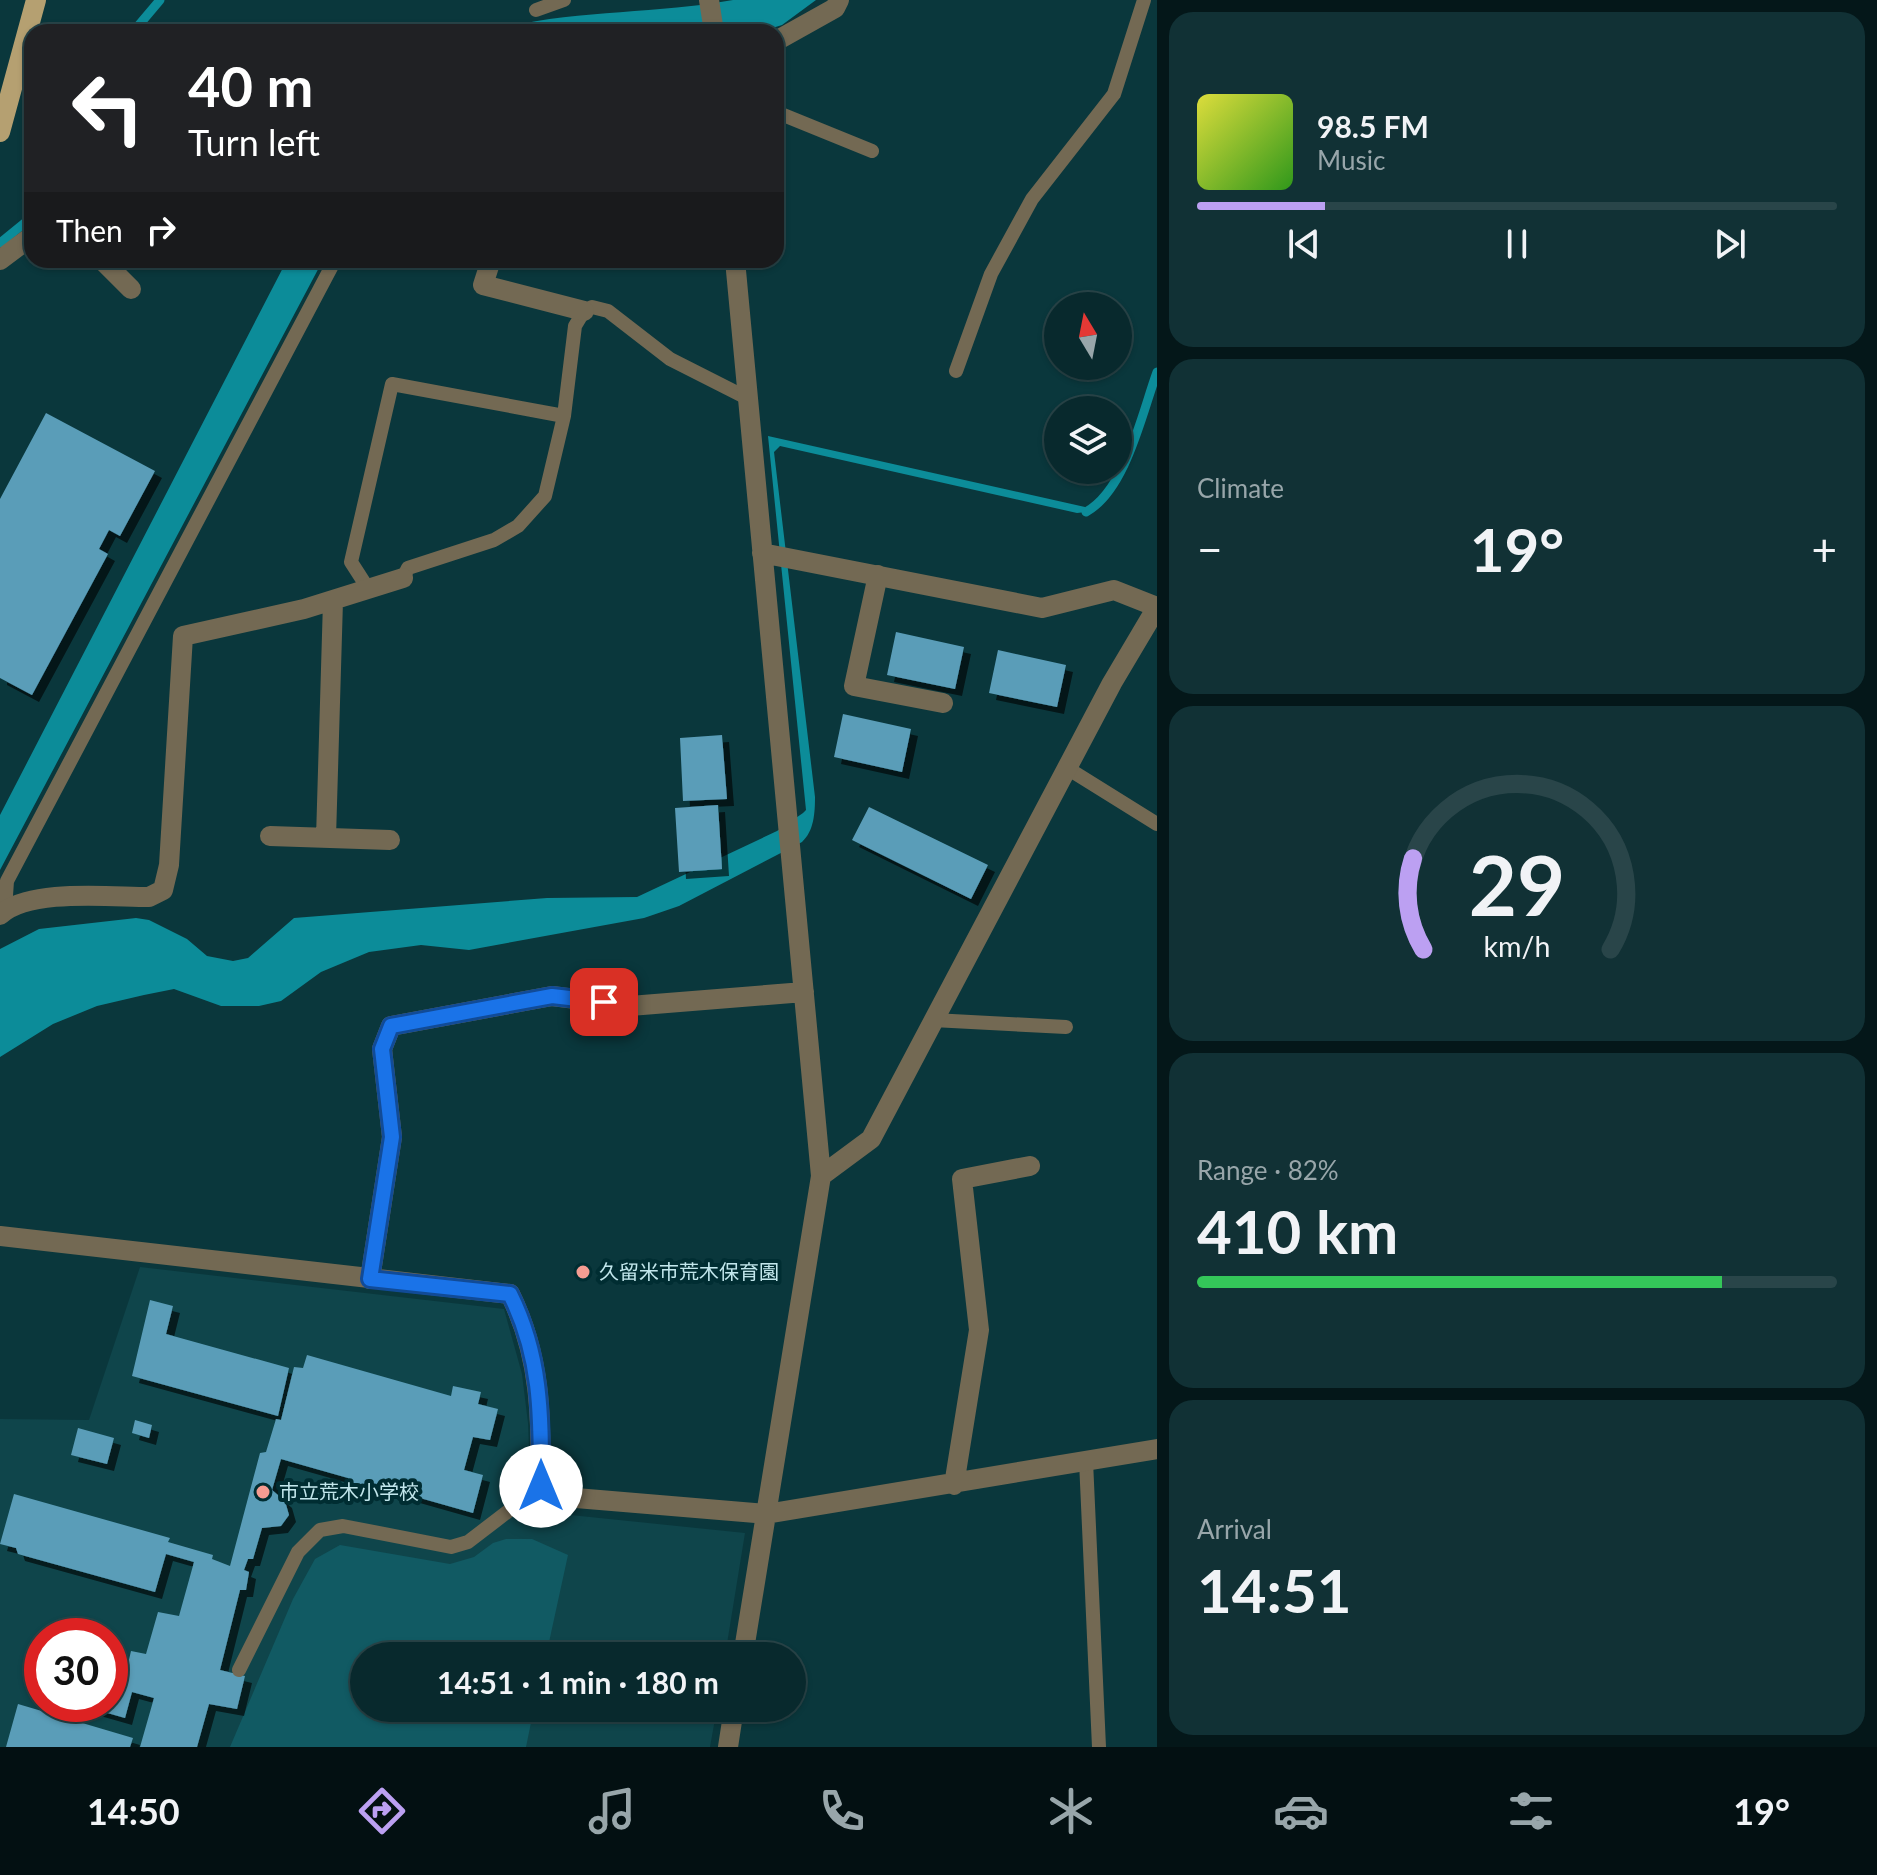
<!DOCTYPE html>
<html lang="en">
<head>
<meta charset="utf-8">
<style>
	:root { --surface:#08292d; --page:#113135; --text:#f1f3f6; --muted:#98a6aa; --line:#294549; --accent:#bca0f2 }
	body { margin:0; font-family:Lato,"Noto Sans JP",sans-serif; background:var(--page); color:var(--text); height:100vh; display:flex; flex-direction:column; font-size:30px; white-space:nowrap }
	* { box-sizing:border-box; margin:0 }
	p { font-size:26px; color:var(--muted) }
	.icon { flex:none; width:44px; height:44px; fill:none; stroke:currentColor; stroke-width:2; stroke-linecap:round; stroke-linejoin:round }
	.map { position:relative; flex:1; overflow:hidden }
	.side { display:flex; flex-direction:column; gap:12px; padding:12px; background:#041719; width:720px }
	.side>* { flex:none }
	.hud { position:absolute; left:24px; top:24px; width:760px; height:244px; border-radius:24px; box-shadow:0 2px 6px #0004,0 0 0 2px var(--line); background:#202124; color:#fff; overflow:hidden }
	.needle { width:52px; rotate:350deg }
	.fabs { position:absolute; left:1044px; top:292px; display:grid; gap:16px }
	.fabs a { display:grid; place-items:center; width:88px; height:88px; border-radius:50%; background:var(--surface); box-shadow:0 2px 6px #0004,0 0 0 2px var(--line); font-size:40px }
	.speed { position:absolute; left:24px; top:1618px; display:flex; gap:16px; font-size:40px; font-weight:700; text-align:center }
	.speed>* { display:grid; place-content:center; width:104px; height:104px; border-radius:50%; background:var(--surface); box-shadow:0 2px 6px #0004,0 0 0 2px var(--line); line-height:1 }
	.speed .limit { border:12px solid #d22; background:#fff; color:#111 }
	.pin { position:absolute; display:grid; place-items:center; width:68px; height:68px; color:#fff; margin:-34px; border-radius:16px; box-shadow:0 4px 12px #0006 }
	.me { position:absolute; width:88px; margin:-44px; rotate:0deg; stroke-linejoin:round; filter:drop-shadow(0 0 6px #0008) }
	.turn { display:flex; align-items:center; gap:28px; height:168px; padding:0 32px; font-size:36px }
	.turn .icon { width:104px; height:104px; stroke-width:2.5 }
	.turn b { display:block; font-size:56px; line-height:68px }
	.then { display:flex; align-items:center; height:76px; padding:0 32px; background:#0003; gap:16px; font-size:30px }
	.big { font-size:60px; font-weight:700; line-height:1.1 }
	.side .tile { flex:1; display:flex; flex-direction:column; justify-content:center; gap:12px; min-width:0; padding:0 28px; border-radius:24px; background:var(--page) }
	.side .dial { align-items:center; gap:0 }
	.dial svg { height:208px; overflow:visible; fill:none; stroke:var(--line); stroke-width:7; stroke-linecap:round; text-anchor:middle }
	.dial text { fill:var(--text); stroke:none }
	.song { display:flex; align-items:center; gap:24px }
	.cover { width:96px; height:96px; border-radius:12px; background:linear-gradient(135deg,hsl(60 70% 55%),hsl(110 70% 35%)) }
	.played { height:8px; border-radius:4px; background:linear-gradient(90deg,var(--accent) 20%,var(--line) 20%) }
	.keys { display:flex; justify-content:space-around; direction:ltr }
	.heat { display:flex; justify-content:space-between; align-items:center; font-size:44px; direction:ltr }
	.charge { height:12px; border-radius:6px; background:linear-gradient(90deg,#34c759 82%,var(--line) 0) }
	.trip { position:absolute; left:350px; top:1642px; width:456px; height:80px; border-radius:40px; background:var(--surface); box-shadow:0 2px 6px #0004,0 0 0 2px var(--line); font-weight:700; line-height:80px; text-align:center }
	.menu { display:flex; height:128px; justify-content:space-around; align-items:center; background:#031012; color:var(--muted) }
	.menu .icon { width:56px; height:56px }
	.menu .on { color:var(--accent) }
	.menu b { font-size:36px; color:var(--text) }
	main { display:flex; flex:1; min-height:0 }
	.map>svg:first-child { display:block }
	.built { fill:#0f454b; fill-rule:evenodd }
	.green { fill:#115a63 }
	.water { fill:#0c8c99 }
	.lines { fill:none; stroke-linecap:round; stroke-linejoin:round }
	.stream { stroke:#0c8c99; stroke-width:9 }
	.building { fill:#5a9db8; filter:url(#shadow) }
	.lane { stroke:#736953; stroke-width:14 }
	.street { stroke:#736953; stroke-width:20 }
	.primary { stroke:#b5a071; stroke-width:20 }
	.route-casing { stroke:#114b97; stroke-width:20 }
	.route { stroke:#1a73e8; stroke-width:14 }
	.poi-dot { fill:#f59c92; stroke:#002d32; stroke-width:3 }
	.labels { text-anchor:middle; stroke-width:8; stroke-linejoin:round; paint-order:stroke }
	.poi-label { font-size:20px; fill:#c2e7ec; stroke:#002d32; text-anchor:start }
</style>
</head>
<body>
<main>
<div class="map">
<svg width="1157" height="1747" viewBox="0 0 1157 1747">
	<defs>
		<filter id="shadow"><feDropShadow dx="7" dy="7" stdDeviation="0" flood-color="#0009"/></filter>
	</defs>
	<rect width="100%" height="100%" fill="#0a373c"/>
	<path class="built" d="M140 1267 504 1309 522 1374 528 1423 530 1473 522 1510 745 1533 725 1656H364V1708H717L710 1747H0V1419L89 1420ZM42 1636H110V1704H42Z"/>
	<path class="green" d="M506 1539H532L568 1555 546 1656H364V1708H534L526 1747H230L293 1599 315 1559 340 1545 450 1564 474 1557 493 1543Z"/>
	<path class="water" d="M733 0H816L782 25 760 32H487C566 9 652 15 733 0Z
		M287 260H323L0 870V815Z
		M768 436 1085 507 1086 512 1077 513 780 446 774 452 815 797C815 813 814 831 802 842L679 906 644 918 469 950 421 945 369 952 321 972 281 1001 259 1006H221L174 989 144 995 97 1006 53 1024 0 1057V949L39 929 136 918 149 920 187 939 207 956 233 961 248 958 294 918 547 898 637 897 777 831 803 813 806 810Z"/>
	<g class="lines">
		<path class="stream" d="M133 32 160 0
			M0 243 32 217
			M1086 512C1126 490 1142 413 1157 372"/>
	</g>
	<path class="building" d="M46 413 155 471 120 536 109 530 99 549 108 554 32 695 0 678V499Z
		M896 632 964 647 955 689 887 675Z
		M998 650 1066 665 1057 707 989 693Z
		M843 714 911 729 902 772 834 757Z
		M722 735 727 799 683 801 680 738Z
		M718 805 722 869 679 872 675 808Z
		M869 807 988 865 971 899 852 840Z
		M150 1300 173 1306 166 1334 289 1368 278 1416 132 1376Z
		M307 1355 451 1396 453 1386 481 1392 478 1404 498 1409 490 1440 473 1437 464 1470 483 1475 473 1513 367 1483 365 1491 349 1487 348 1478 281 1459 272 1490 285 1501 289 1515 281 1526 262 1528 253 1559H248L244 1570 249 1572 246 1590H240L220 1670 245 1676 237 1709 209 1704 197 1747H140L154 1698 132 1692 125 1718 76 1704H110V1659L128 1664 131 1651 146 1654 158 1612 179 1616 194 1562 166 1554 155 1592 18 1554 16 1548 0 1544 14 1494 170 1538 168 1542 213 1555 212 1559 230 1566 260 1453 266 1452 276 1419 281 1420 294 1367 303 1368Z
		M135 1420 152 1425 149 1438 132 1433Z
		M78 1428 114 1438 107 1464 71 1455Z
		M18 1704 133 1738 130 1747H6Z"/>
	<g class="lines">
		<path class="lane" d="M536 10 564 0
			M776 112 872 151
			M956 371 991 274 1032 199 1114 94 1144 0
			M403 578 408 568 494 540 518 526 545 496 564 416 575 326 584 311 592 307 608 311 670 359 747 398
			M369 590 351 562 392 384 564 416
			M1067 768 1157 824
			M5 910 7 881 335 260
			M933 1020 1066 1027
			M1086 1461 1099 1747
			M239 1670 298 1552 320 1530 343 1526 451 1547 468 1542 541 1486"/>
		<path class="street" d="M709 0 714 32
			M776 41 835 8 839 0
			M0 260 32 236
			M102 260 131 289
			M491 260 483 285 584 311
			M735 260 821 1176 743 1656
			M762 553 1042 608 1114 590 1157 607
			M878 575 854 686 943 703
			M270 836 390 840
			M326 838 333 601
			M0 915C29 888 110 897 149 897L163 890 169 865 183 636 304 609 403 578
			M821 1176 871 1139 1112 683 1157 607
			M0 1236 510 1294C543 1361 541 1423 540 1495L766 1514 1157 1449
			M370 1279 392 1137 382 1049 391 1026 552 996 630 1006 804 992
			M954 1485 979 1330 962 1179 1030 1166
			M728 1747 734 1708"/>
		<path class="primary" d="M0 132 36 0"/>
	</g>
	<g class="lines">
		<g class="route-casing">
			<path id="route" d="M541 1486C541 1417 542 1358 510 1294L370 1279 392 1137 382 1049 391 1026 552 996 604 1002"/>
		</g>
		<use href="#route" class="route"/>
	</g>
	<g class="poi-dot">
		<circle cx="583" cy="1272" r="8"/>
		<circle cx="263" cy="1492" r="8"/>
	</g>
	<g class="labels">
		<g class="poi-label">
			<text x="599" y="1279">久留米市荒木保育園</text>
			<text x="279" y="1499">市立荒木小学校</text>
		</g>
	</g>
</svg>
<div class="fabs">
<a><svg class="needle" viewBox="-14 -14 28 28"><path d="M0-13l5 13h-10z" fill="#e53935"/><path d="M0 13l5-13h-10z" fill="#98a6aa"/></svg></a>
<a><svg class="icon" aria-label="layers" viewBox="0 0 24 24"><path d="M12 4l9 5-9 5-9-5zM3 14l9 5 9-5"/></svg></a>
</div>
<div class="speed"><div class="limit">30</div></div>
<div class="pin" style="left:604px;top:1002px;background:#d93025"><svg class="icon" aria-label="arrive" viewBox="0 0 24 24"><path d="M6 21V4h12l-3 4 3 4H6"/></svg></div>
<svg class="me" style="left:541px;top:1486px" viewBox="-20 -20 40 40"><circle r="19" fill="#fff"/><path d="M0-13L10 11 0 6-10 11z" fill="#1a73e8"/></svg>
<div class="trip">14:51 · 1 min · 180 m</div>
<div class="hud">
<div class="turn"><svg class="icon" aria-label="left" viewBox="0 0 24 24"><path d="M17 20v-9H6M10 6l-5 5 5 5"/></svg><div><b>40 m</b>Turn left</div></div>
<div class="then">Then<svg class="icon" aria-label="right" viewBox="0 0 24 24"><path d="M7 20v-9h11M14 6l5 5-5 5"/></svg></div>
</div>
</div>
<section class="side">
<div class="tile">
<div class="song"><i class="cover"></i><div><b>98.5 FM</b><p>Music</p></div></div>
<div class="played"></div>
<div class="keys"><svg class="icon" aria-label="previous" viewBox="0 0 24 24"><path d="M18 5L8 12l10 7zM5 5v14"/></svg><svg class="icon" aria-label="pause" viewBox="0 0 24 24"><path d="M8 5v14M16 5v14"/></svg><svg class="icon" aria-label="next" viewBox="0 0 24 24"><path d="M6 5l10 7-10 7zM19 5v14"/></svg></div>
</div>
<div class="tile"><p>Climate</p>
<div class="heat"><a>−</a><b class="big">19°</b><a>+</a></div>
</div>
<div class="tile dial"><svg viewBox="0 0 100 80">
<path d="M14 69A42 42 0 1 1 86 69"/>
<path d="M14 69A42 42 0 0 1 10 34" stroke="#bca0f2"/>
<text x="50" y="56" font-size="32" font-weight="700">29</text>
<text x="50" y="72" font-size="11">km/h</text>
</svg></div>
<div class="tile"><p>Range · 82%</p><b class="big">410 km</b><div class="charge"></div></div>
<div class="tile"><p>Arrival</p><b class="big">14:51</b></div>
</section>
</main>
<nav class="menu">
<b>14:50</b>
<svg class="icon on" aria-label="directions" viewBox="0 0 24 24"><path d="M12 3l9 9-9 9-9-9zM9 14v-3h6M13 9l2 2-2 2"/></svg>
<svg class="icon" aria-label="music" viewBox="0 0 24 24"><path d="M9 18V5l10-2v13"/><circle cx="6" cy="18" r="3"/><circle cx="16" cy="16" r="3"/></svg>
<svg class="icon" aria-label="phone" viewBox="0 0 24 24"><path d="M5 4h4l2 5-3 2q2 4 5 5l2-3 5 2v4C11 20 4 13 5 4z"/></svg>
<svg class="icon" aria-label="climate" viewBox="0 0 24 24"><path d="M12 3v18M4 7l16 10M4 17L20 7"/></svg>
<svg class="icon" aria-label="car" viewBox="0 0 24 24"><path d="M5 17H2v-5l4-1 3-4h7l3 4 3 1v5h-3M9 17h6M6 11h13"/><circle cx="7" cy="17" r="2"/><circle cx="17" cy="17" r="2"/></svg>
<svg class="icon" aria-label="filters" viewBox="0 0 24 24"><path d="M4 7h16M4 17h16"/><circle cx="9" cy="7" r="2"/><circle cx="15" cy="17" r="2"/></svg>
<b>19°</b>
</nav>
</body>
</html>
